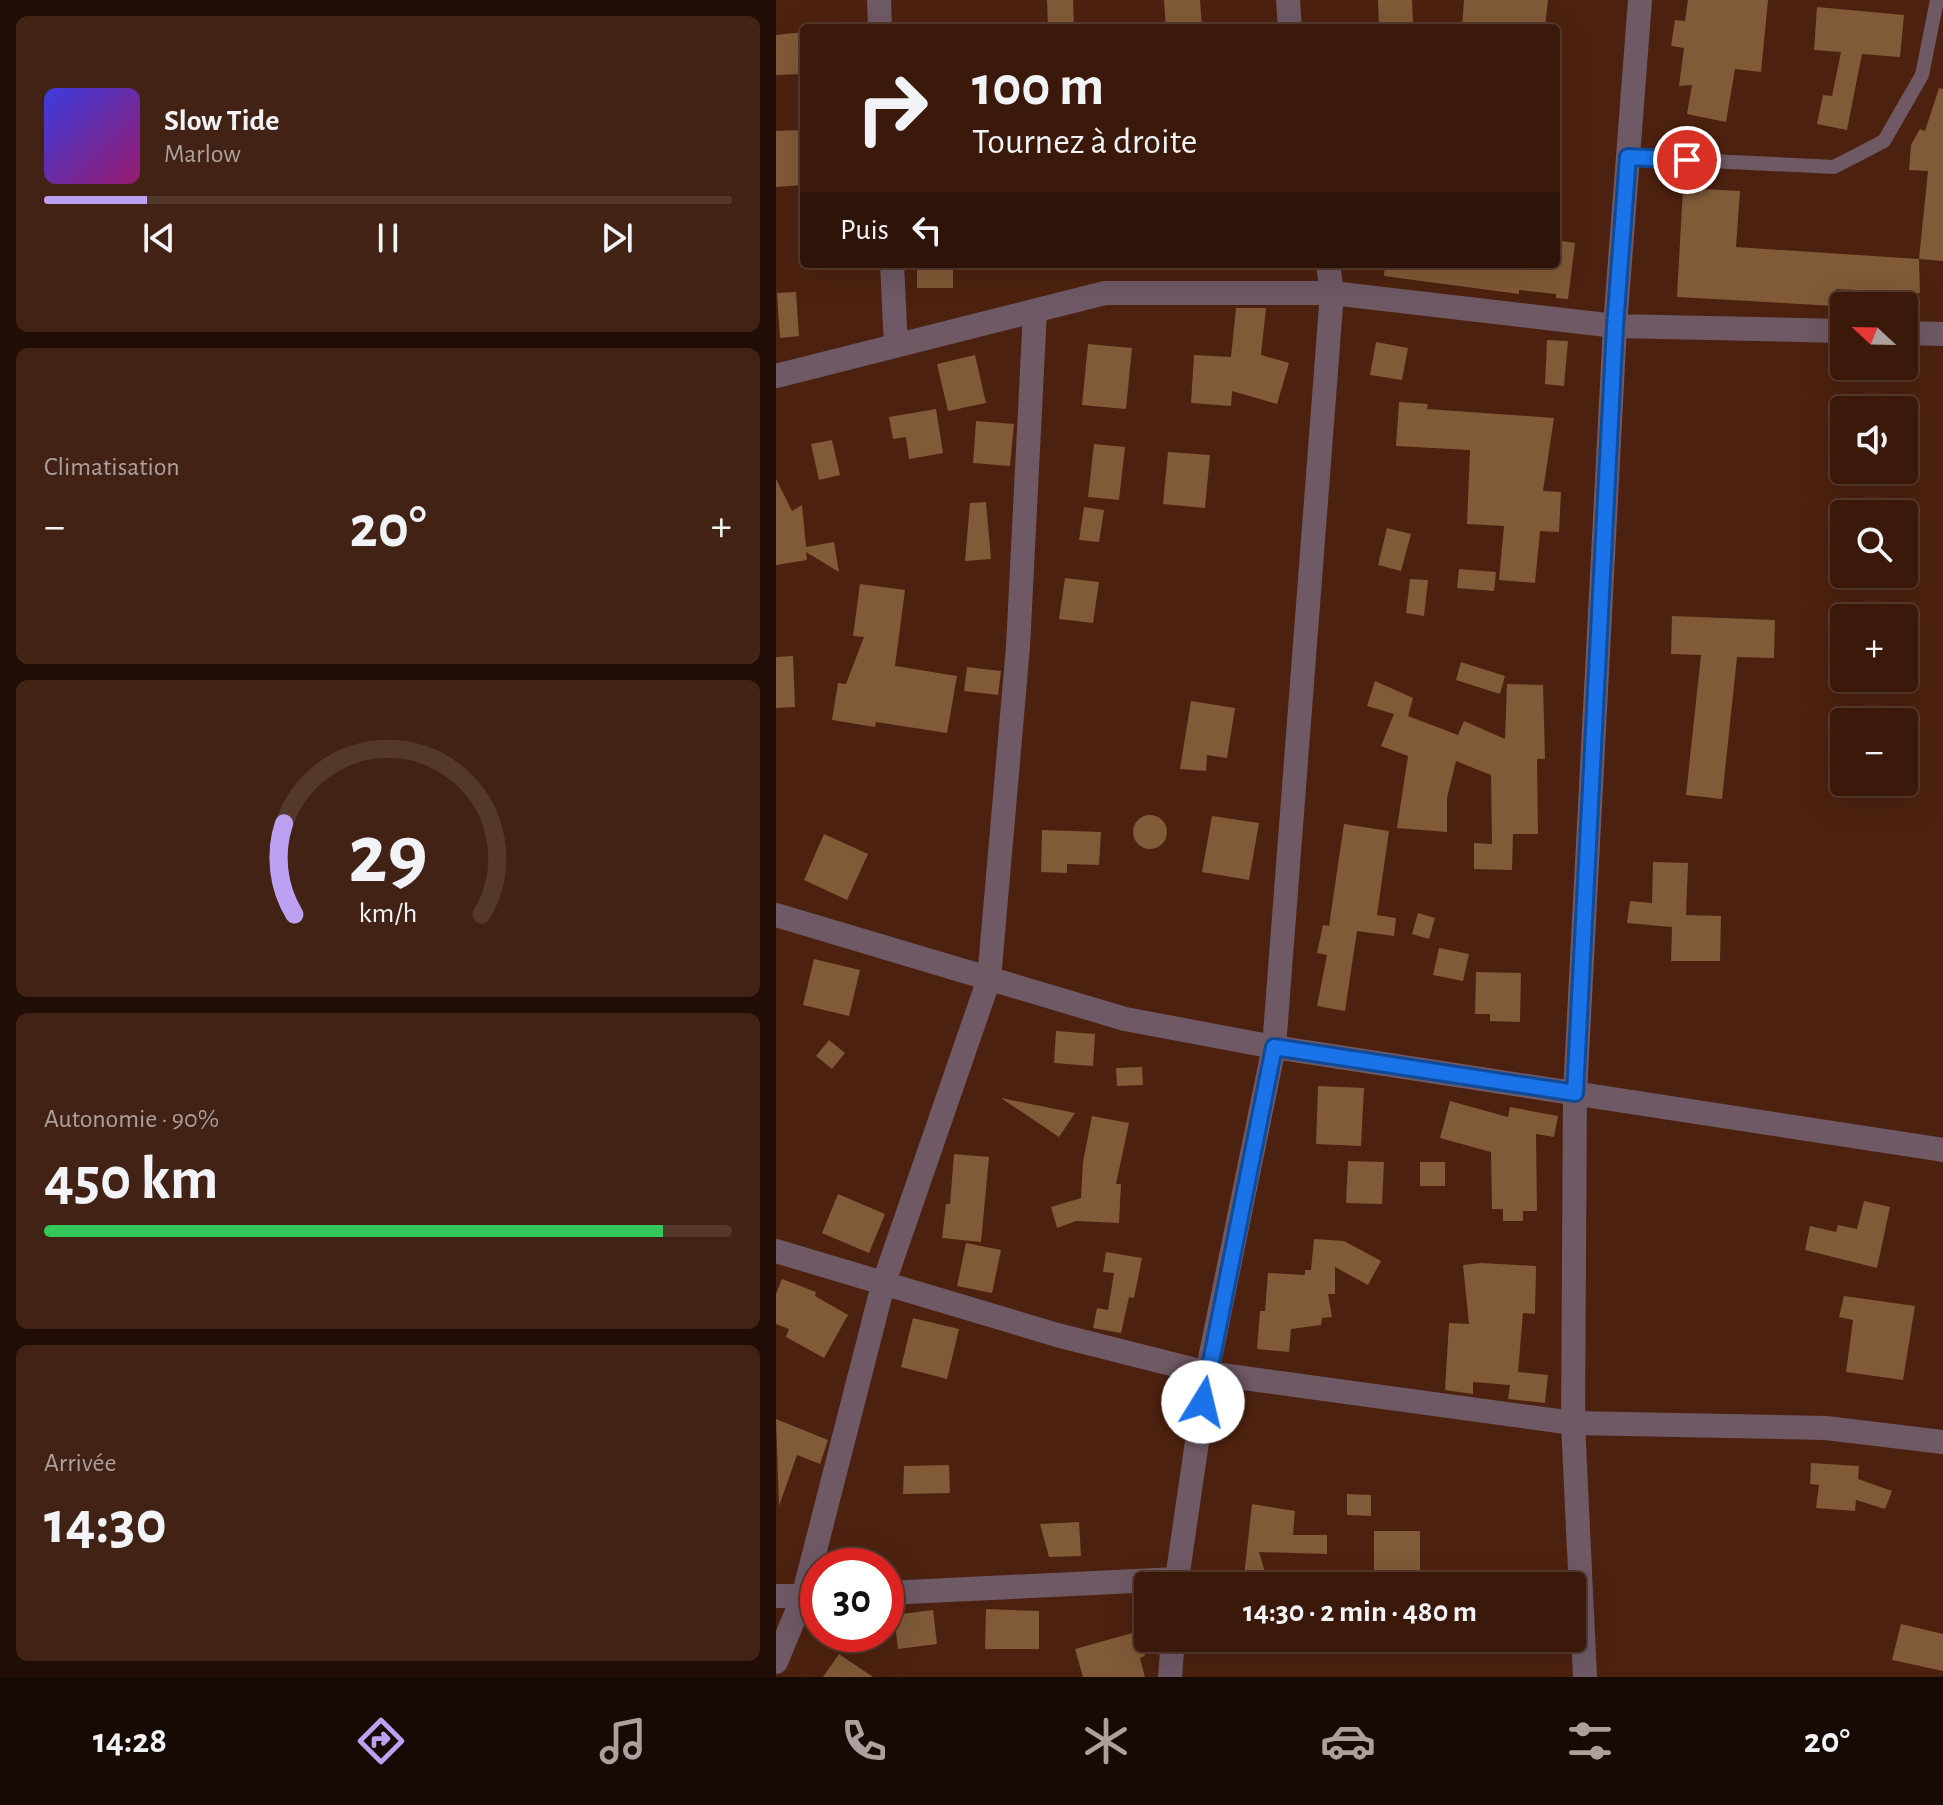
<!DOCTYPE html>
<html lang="fr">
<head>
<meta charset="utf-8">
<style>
	:root { --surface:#3a190b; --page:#412214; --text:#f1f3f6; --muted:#aba09d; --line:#54382c; --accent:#bca0f2 }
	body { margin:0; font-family:"Alegreya Sans",sans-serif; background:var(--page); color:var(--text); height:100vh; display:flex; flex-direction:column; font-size:30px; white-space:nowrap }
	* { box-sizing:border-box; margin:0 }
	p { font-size:26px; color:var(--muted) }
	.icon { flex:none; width:44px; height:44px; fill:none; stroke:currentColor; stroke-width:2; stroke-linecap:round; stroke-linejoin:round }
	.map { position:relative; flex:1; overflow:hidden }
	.side { display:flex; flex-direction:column; gap:16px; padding:16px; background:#200e06; width:776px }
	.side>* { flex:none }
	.top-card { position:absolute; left:24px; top:24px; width:760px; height:244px; border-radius:8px; box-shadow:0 8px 32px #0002,0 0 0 2px var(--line); background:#3a190b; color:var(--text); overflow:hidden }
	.needle { width:52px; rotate:292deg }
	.tools { position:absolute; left:1054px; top:292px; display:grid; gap:16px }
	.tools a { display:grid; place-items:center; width:88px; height:88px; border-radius:8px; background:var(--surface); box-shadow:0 8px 32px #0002,0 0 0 2px var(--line); font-size:40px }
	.speed { position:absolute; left:24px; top:1548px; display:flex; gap:16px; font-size:40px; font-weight:700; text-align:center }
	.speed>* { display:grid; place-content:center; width:104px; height:104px; border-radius:50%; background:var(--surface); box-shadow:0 8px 32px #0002,0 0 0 2px var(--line); line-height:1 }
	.speed .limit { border:12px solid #d22; background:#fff; color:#111 }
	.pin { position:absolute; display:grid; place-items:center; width:68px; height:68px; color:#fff; margin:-34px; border:4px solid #fff; border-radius:50%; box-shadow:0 2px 8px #0007 }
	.me { position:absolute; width:88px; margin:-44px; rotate:9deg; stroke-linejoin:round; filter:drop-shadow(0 0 6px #0008) }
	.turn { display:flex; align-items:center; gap:28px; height:168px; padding:0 40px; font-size:36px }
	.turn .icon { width:104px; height:104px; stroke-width:2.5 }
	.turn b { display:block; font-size:56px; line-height:68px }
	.then { display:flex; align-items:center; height:76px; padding:0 40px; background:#0003; gap:16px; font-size:30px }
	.big { font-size:60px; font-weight:700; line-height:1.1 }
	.side .tile { flex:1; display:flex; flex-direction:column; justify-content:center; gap:12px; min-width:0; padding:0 28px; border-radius:12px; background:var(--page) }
	.side .dial { align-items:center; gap:0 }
	.dial svg { height:208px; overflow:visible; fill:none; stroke:var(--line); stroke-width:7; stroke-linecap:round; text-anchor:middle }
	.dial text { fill:var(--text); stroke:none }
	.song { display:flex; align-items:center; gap:24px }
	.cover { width:96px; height:96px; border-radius:12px; background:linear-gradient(135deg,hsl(240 70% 55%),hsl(320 70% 35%)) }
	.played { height:8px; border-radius:4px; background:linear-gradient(90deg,var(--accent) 15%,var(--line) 15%) }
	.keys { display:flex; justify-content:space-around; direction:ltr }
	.heat { display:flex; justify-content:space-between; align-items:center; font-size:44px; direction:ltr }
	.charge { height:12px; border-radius:6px; background:linear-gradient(90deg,#34c759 90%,var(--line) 0) }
	.trip { position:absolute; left:358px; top:1572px; width:452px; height:80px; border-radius:8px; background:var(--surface); box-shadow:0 8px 32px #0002,0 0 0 2px var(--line); font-weight:700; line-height:80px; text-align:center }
	.tab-bar { display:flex; height:128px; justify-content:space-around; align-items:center; background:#170a04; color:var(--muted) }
	.tab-bar .icon { width:56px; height:56px }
	.tab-bar .selected { color:var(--accent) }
	.tab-bar b { font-size:36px; color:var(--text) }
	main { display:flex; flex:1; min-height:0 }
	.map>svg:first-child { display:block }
	.building { fill:#815a37 }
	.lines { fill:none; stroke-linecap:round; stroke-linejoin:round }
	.lane { stroke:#6e5965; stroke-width:14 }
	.street { stroke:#6e5965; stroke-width:24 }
	.route-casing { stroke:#114b97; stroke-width:20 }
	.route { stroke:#1a73e8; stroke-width:14 }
</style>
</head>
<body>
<main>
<section class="side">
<div class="tile">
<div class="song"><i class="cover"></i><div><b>Slow Tide</b><p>Marlow</p></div></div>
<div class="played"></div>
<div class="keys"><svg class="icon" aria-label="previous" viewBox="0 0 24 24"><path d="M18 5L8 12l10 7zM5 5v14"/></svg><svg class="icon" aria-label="pause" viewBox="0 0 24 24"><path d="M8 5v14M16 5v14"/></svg><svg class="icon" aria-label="next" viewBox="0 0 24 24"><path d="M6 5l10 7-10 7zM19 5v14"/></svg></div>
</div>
<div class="tile"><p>Climatisation</p>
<div class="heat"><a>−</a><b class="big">20°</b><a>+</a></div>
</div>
<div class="tile dial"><svg viewBox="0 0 100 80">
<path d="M14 69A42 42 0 1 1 86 69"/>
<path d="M14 69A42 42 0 0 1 10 34" stroke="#bca0f2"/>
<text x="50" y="56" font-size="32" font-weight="700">29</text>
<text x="50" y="72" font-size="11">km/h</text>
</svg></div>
<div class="tile"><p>Autonomie · 90%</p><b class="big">450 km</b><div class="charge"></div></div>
<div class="tile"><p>Arrivée</p><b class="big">14:30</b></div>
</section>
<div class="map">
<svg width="1167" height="1677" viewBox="0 0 1167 1677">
	<rect width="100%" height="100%" fill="#4d210f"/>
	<path class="building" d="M271 0H297L298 28H272Z
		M388 0H424L426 28H390Z
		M602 0H636L637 22 603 25Z
		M688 0H772L769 28H686Z
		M912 0H992L985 72 959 69 950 122 911 114 916 85 903 86 908 48 895 46 899 20 909 21Z
		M1041 7 1128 15 1124 57 1086 54 1071 130 1041 124 1047 95 1056 96 1065 52 1038 50Z
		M28 32V74L0 75V35Z
		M1163 88 1167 89V261L1143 259 1152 171 1133 170 1135 145 1144 129 1149 131Z
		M25 130 28 185 0 187V131Z
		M907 188 964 191 960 247 1143 259 1144 293 1060 289 1059 306 901 297Z
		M780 240 799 243 792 299 780 298V294L743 290V294L608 276 609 264H780Z
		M141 264H177V288H141Z
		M20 292 23 336 4 338 1 293Z
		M460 308H490L485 355 513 363 501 404 456 391 455 406 415 403 418 355 455 357Z
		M771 340 792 341 788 386 769 384Z
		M600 342 632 348 626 380 594 375Z
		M312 344 356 348 350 409 306 405Z
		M199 355 210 403 172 411 161 364Z
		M623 402 652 404 651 409 778 418 767 491 785 492 783 532 764 531 759 583 723 580 728 526 691 524 694 450 620 446Z
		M160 409 167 453 133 459 130 437 117 439 113 417Z
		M200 421 238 424 234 466 197 463Z
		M56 440 64 475 43 480 35 444Z
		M318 444 349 447 343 500 312 497Z
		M392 452 434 455 429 508 387 504Z
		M0 479 16 511 26 505 30 547 58 542 63 572 30 552 31 560 0 565Z
		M210 502 215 559 189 561 194 503Z
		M308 507 328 510 323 542 303 540Z
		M611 528 635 534 625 571 602 565Z
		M683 569 720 572 718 591 681 588Z
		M289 578 323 582 317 623 283 619Z
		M634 579 652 580 648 616 630 613Z
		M84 584 129 590 119 666 181 676 171 733 100 722 99 727 56 720 62 683 70 684 88 637 77 636Z
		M896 616 999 620 998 658 961 657 946 799 910 795 925 655 895 654Z
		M17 656 19 707 0 708V657Z
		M685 662 729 676 724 694 680 680Z
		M191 667 225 671 222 695 188 691Z
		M599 681 637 698 632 716 682 735 688 721 729 739 731 684 767 685 769 759H761L762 834H737L736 870 698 869V843L716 844 715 775 680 761 671 798V832L621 828 632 756 605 746 618 714 591 706Z
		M415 701 459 708 451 758 431 755 430 771 404 769Z
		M357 832a17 17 0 1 1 34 0a17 17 0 1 1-34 0Z
		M436 816 483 823 473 880 426 872Z
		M568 824 613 831 601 915 620 918 618 936 581 931 569 1011 541 1006 551 955 541 953 547 925 553 926Z
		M266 830 325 832 323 865 291 864V873L265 872Z
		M48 834 92 854 71 900 28 880Z
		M877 862 912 863 910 915 945 916 944 961H895L896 927 851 923 854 901 876 903Z
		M642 913 659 918 653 939 636 934Z
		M663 948 693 954 687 981 657 975Z
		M38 959 84 970 73 1016 27 1005Z
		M700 972 745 973 744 1022 714 1021V1014H699Z
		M280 1031 319 1034 317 1066 278 1063Z
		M53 1040 69 1053 56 1069 40 1056Z
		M366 1067 367 1085 341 1086 340 1068Z
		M542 1086 588 1088 585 1146 540 1144Z
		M225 1098 299 1113 283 1137Z
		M674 1101 732 1117 734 1107 782 1116 778 1137 760 1134 761 1211H747V1221H727V1209H716L715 1152 664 1138Z
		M316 1116 353 1123 340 1184H345L343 1223 300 1221 281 1228 275 1207 305 1198 307 1162Z
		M178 1154 213 1157 205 1242 166 1238 170 1204H174Z
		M572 1161 608 1162 606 1204 570 1203Z
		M644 1162H669V1186H644Z
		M62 1194 109 1214 93 1253 46 1233Z
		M1088 1201 1114 1207 1101 1268 1029 1250 1034 1226 1060 1232 1062 1225 1081 1229Z
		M538 1239 568 1241 605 1261 592 1285 559 1267V1294H552L556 1317 546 1318 545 1325 515 1329 513 1352 481 1349 484 1311H489L492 1273 529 1275V1270H535Z
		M190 1243 225 1250 216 1293 181 1286Z
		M330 1252 366 1258 358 1298 353 1297 345 1333 317 1328 321 1308 332 1310 338 1273 327 1272Z
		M705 1263 760 1266 759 1314 747 1313 742 1372 772 1375 769 1403 732 1399 734 1385 697 1382V1394L669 1390 673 1323 693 1324 687 1265Z
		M6 1279 40 1292 39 1296 72 1315 48 1358 10 1337 13 1329 0 1324V1294Z
		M1068 1296 1139 1306 1127 1380 1070 1372 1077 1320 1063 1317Z
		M137 1318 183 1329 171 1379 125 1367Z
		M0 1419 52 1440 44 1464 21 1455 3 1506Z
		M1035 1463 1083 1466 1082 1479 1116 1491 1109 1509 1080 1500 1079 1511 1040 1508 1043 1485 1034 1484Z
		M173 1465 174 1493 127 1494 128 1466Z
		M571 1494 595 1495V1516L571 1515Z
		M476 1504 519 1511 517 1535H551V1554L483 1552 493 1586H467Z
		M303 1522 305 1556 273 1557 264 1524Z
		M598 1531H644V1573H598Z
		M210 1609 263 1611V1649H209Z
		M157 1610 161 1644 122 1649 118 1615Z
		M1125 1624 1167 1634V1671L1116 1660Z
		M360 1632 369 1656 364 1658 369 1677H307L299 1649Z
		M63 1654 97 1677H47Z"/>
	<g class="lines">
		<path class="lane" d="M852 157 1058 167 1108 141 1146 75 1161 0"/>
		<path class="street" d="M103 0 104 28
			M512 0 514 28
			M116 264 120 346
			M1128 333 1167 334
			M0 376 329 293H556L839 326 1068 331
			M0 915 349 1019 498 1047 1167 1150
			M0 1251 281 1335 431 1373 797 1423 1050 1428 1167 1442
			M400 1586 431 1373 498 1047 556 293 552 264
			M110 1593 400 1579
			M0 1596H42
			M0 1662 27 1597 107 1285 213 979 242 647 259 311
			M394 1677 397 1638
			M809 1677 797 1423 799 1093 839 326 864 0"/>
	</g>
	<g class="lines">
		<g class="route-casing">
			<path id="route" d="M427 1402 498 1047 799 1093 839 326 852 157 911 160"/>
		</g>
		<use href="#route" class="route"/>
	</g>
</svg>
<div class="tools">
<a><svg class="needle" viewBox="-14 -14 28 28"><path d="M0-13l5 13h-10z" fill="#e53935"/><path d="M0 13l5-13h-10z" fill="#aba09d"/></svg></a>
<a><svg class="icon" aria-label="sound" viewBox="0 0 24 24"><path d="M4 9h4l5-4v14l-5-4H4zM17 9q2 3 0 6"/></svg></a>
<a><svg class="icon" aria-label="search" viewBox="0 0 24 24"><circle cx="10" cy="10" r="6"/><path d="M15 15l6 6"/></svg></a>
<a>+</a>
<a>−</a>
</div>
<div class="speed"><div class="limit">30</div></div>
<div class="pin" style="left:911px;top:160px;background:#d93025"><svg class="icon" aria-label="arrive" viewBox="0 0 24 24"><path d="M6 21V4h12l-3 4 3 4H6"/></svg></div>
<svg class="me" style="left:427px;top:1402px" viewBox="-20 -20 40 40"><circle r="19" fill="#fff"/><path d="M0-13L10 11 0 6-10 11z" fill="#1a73e8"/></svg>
<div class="trip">14:30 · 2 min · 480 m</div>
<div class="top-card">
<div class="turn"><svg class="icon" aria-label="right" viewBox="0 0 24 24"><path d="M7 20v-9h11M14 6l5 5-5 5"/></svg><div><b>100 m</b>Tournez à droite</div></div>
<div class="then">Puis<svg class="icon" aria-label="left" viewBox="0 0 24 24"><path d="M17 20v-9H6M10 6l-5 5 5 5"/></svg></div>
</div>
</div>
</main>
<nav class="tab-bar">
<b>14:28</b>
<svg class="icon selected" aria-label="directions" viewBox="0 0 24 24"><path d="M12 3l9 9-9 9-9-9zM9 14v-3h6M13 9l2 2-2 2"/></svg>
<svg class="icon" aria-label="music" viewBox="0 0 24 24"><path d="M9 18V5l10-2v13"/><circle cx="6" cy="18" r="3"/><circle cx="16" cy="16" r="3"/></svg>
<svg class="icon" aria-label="phone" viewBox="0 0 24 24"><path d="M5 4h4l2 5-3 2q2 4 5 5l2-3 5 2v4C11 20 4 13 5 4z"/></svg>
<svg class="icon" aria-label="climate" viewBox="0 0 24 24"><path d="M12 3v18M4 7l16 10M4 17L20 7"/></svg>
<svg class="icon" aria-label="car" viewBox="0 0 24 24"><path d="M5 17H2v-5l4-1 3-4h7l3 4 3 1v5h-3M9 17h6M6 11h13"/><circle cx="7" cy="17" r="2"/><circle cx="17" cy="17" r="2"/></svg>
<svg class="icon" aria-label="filters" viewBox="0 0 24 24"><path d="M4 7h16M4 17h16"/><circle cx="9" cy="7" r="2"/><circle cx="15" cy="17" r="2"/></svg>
<b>20°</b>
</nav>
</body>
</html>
